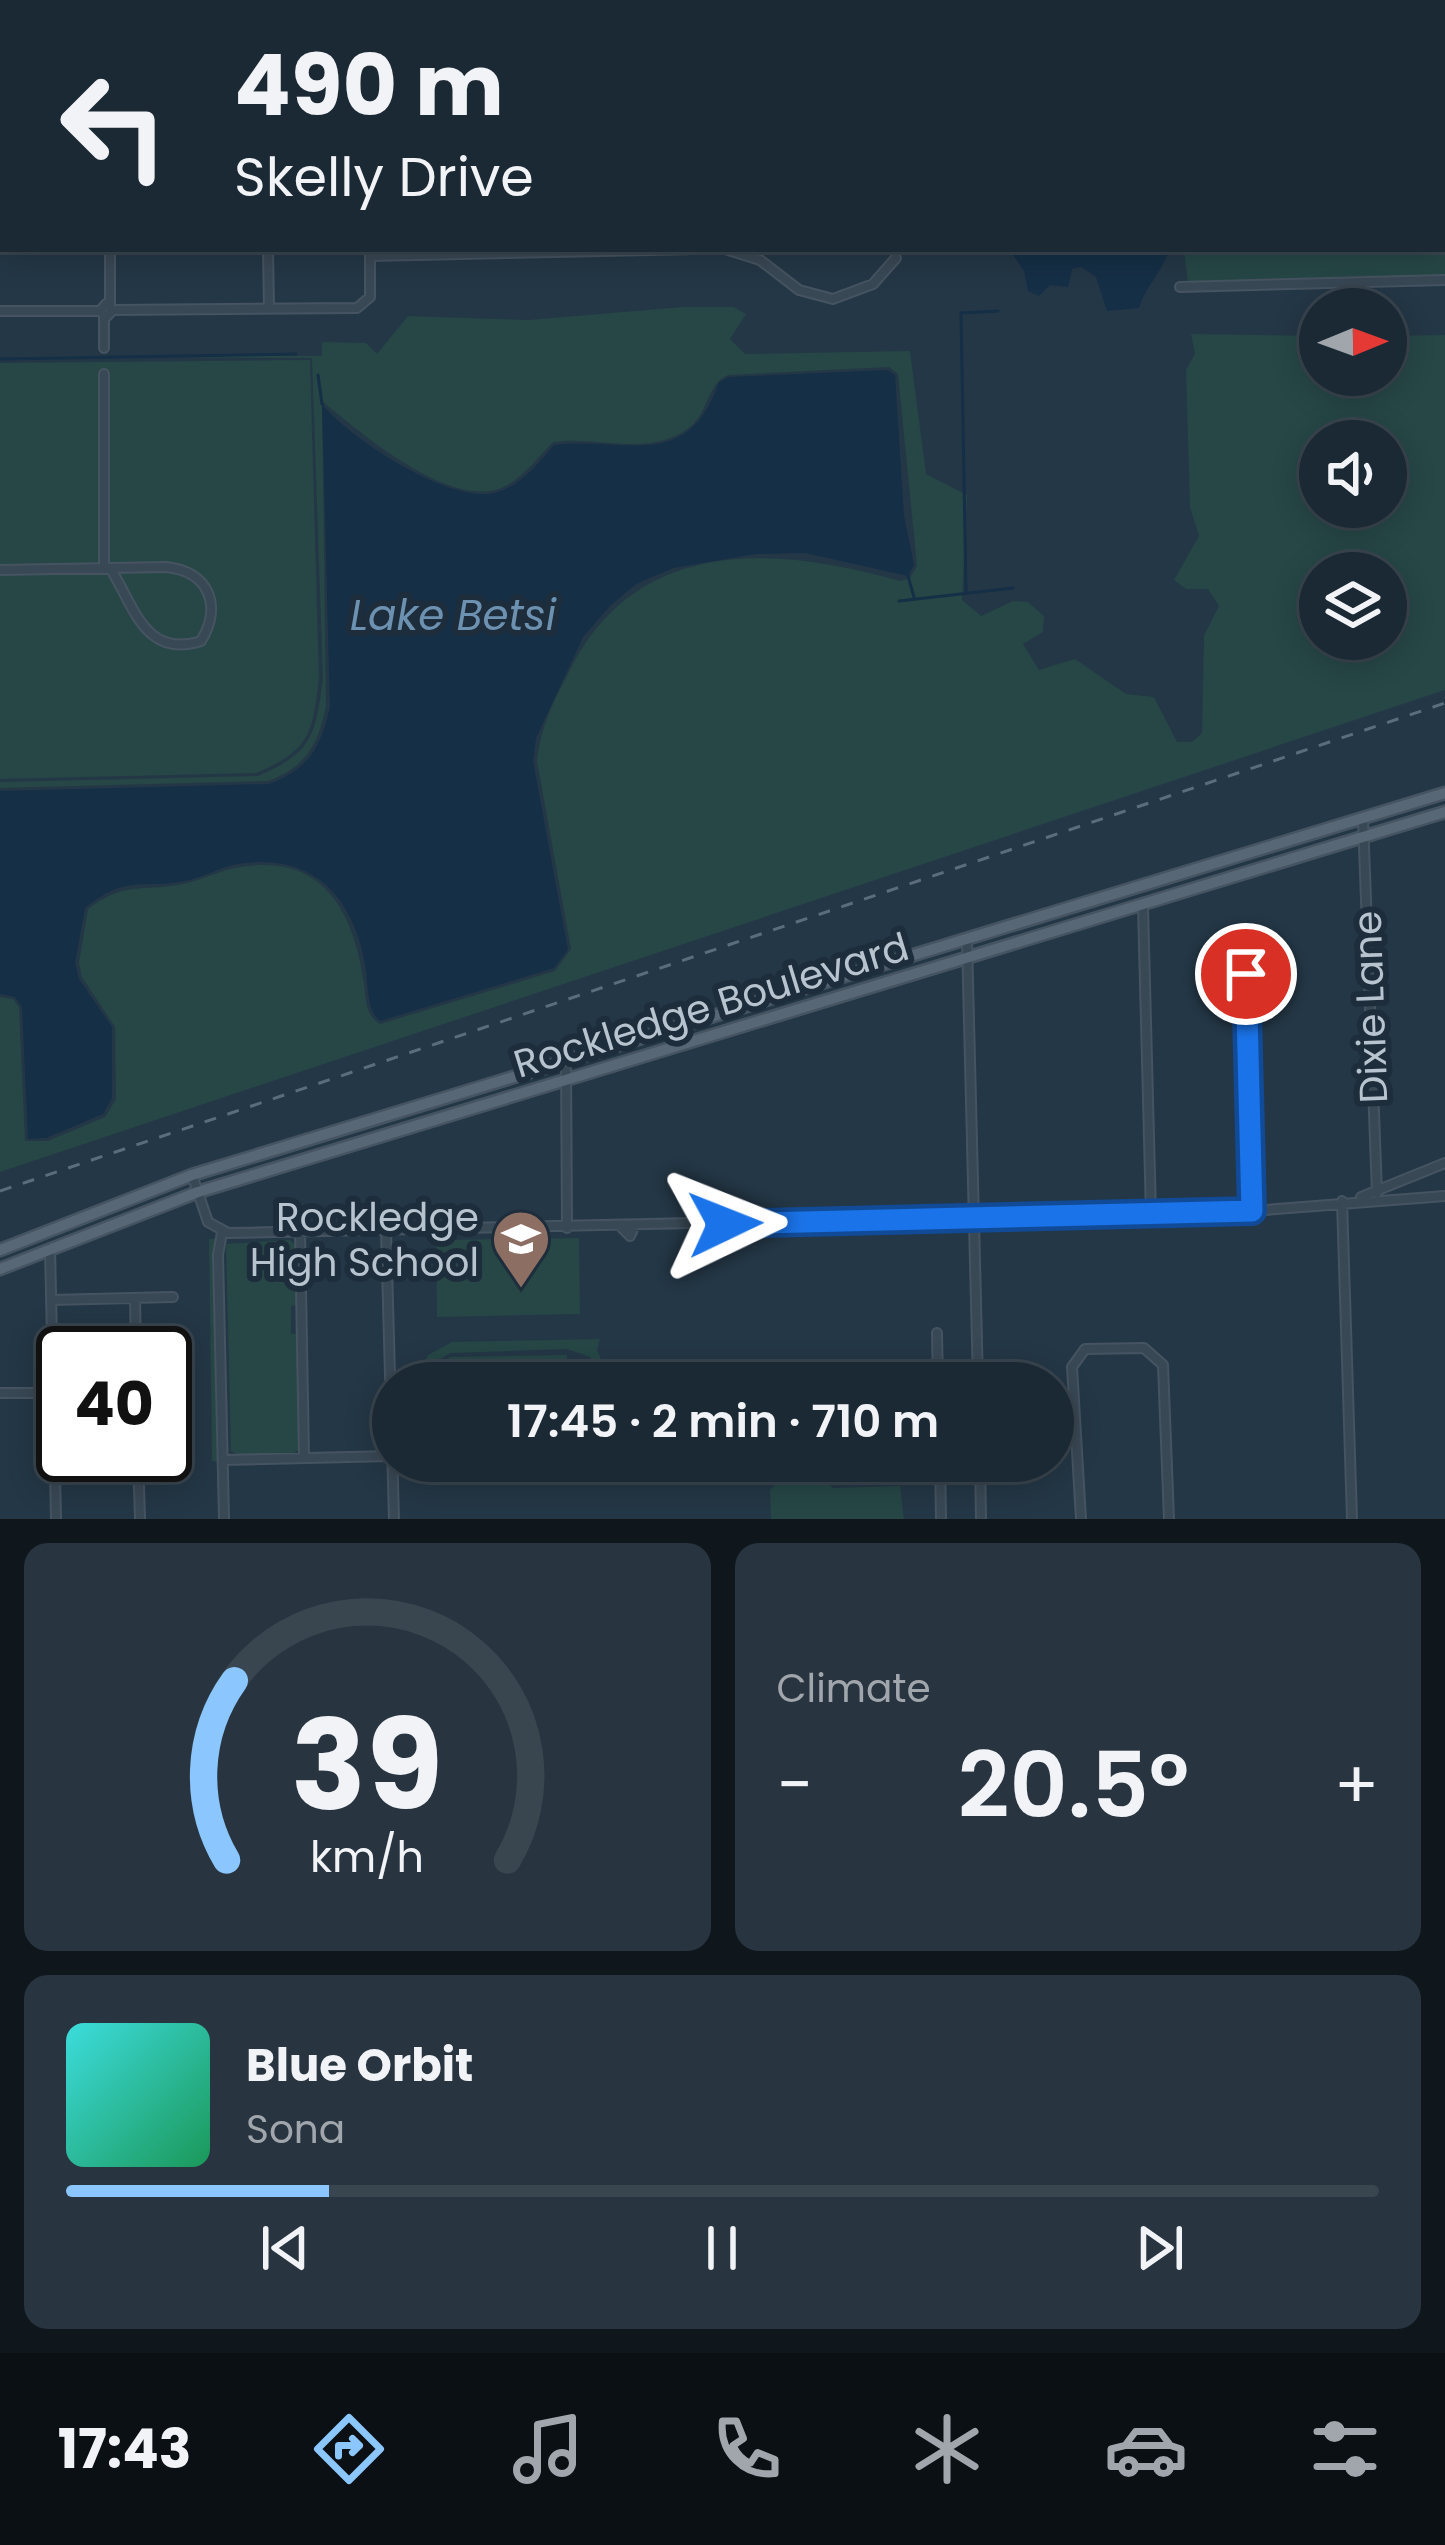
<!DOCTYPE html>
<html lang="en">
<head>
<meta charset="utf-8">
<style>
	:root { --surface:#1b2934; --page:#283540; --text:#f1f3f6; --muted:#a0a6ac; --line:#39454f; --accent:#8bc6ff }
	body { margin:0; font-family:Poppins,sans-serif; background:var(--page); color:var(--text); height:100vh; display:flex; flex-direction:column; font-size:45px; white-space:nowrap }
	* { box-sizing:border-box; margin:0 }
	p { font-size:39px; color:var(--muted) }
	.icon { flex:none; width:66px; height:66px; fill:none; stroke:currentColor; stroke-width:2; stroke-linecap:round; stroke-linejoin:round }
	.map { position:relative; height:1519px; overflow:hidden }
	.side { display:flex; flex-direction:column; gap:24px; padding:24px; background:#0f171d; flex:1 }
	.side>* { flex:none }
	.banner { position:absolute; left:0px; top:0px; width:1446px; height:252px; box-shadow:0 6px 30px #0003,0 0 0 3px var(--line); background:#1b2934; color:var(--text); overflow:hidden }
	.needle { width:78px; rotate:89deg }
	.controls { position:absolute; left:1299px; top:288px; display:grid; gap:24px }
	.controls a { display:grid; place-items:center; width:108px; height:108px; border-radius:50%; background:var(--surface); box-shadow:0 6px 30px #0003,0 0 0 3px var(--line); font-size:60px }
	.speed { position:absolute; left:36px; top:1326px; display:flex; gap:24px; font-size:60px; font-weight:700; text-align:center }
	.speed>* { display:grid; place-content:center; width:156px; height:156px; border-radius:50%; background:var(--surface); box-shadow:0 6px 30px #0003,0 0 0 3px var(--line); line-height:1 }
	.speed .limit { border:6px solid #111; border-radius:18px; background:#fff; color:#111 }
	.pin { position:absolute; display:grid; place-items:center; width:102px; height:102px; color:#fff; margin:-51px; border:6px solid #fff; border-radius:50%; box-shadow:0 3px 12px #0007 }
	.me { position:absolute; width:132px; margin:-66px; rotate:88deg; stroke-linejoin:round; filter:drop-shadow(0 0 9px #0008) }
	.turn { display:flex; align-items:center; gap:42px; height:252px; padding:0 36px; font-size:54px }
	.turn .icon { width:156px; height:156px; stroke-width:2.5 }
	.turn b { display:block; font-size:84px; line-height:102px }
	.big { font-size:90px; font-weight:600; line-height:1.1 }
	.side .tile { flex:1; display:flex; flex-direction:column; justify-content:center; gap:18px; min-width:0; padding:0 42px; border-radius:24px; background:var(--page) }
	.side .dial { align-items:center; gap:0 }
	.dial svg { height:312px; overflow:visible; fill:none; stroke:var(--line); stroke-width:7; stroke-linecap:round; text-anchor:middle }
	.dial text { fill:var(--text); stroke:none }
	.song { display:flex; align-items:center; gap:36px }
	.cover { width:144px; height:144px; border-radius:18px; background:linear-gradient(135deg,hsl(180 70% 55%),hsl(150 70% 35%)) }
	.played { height:12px; border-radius:6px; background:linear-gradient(90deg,var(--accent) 20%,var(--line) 20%) }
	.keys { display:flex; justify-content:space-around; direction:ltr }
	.heat { display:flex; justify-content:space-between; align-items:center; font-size:66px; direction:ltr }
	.side .tiles { flex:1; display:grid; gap:24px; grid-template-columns:1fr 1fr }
	.tile:last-child { grid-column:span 2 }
	.trip { position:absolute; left:372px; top:1362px; width:702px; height:120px; border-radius:60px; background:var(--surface); box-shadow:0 6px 30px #0003,0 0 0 3px var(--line); font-weight:600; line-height:120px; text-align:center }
	.menu { display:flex; height:192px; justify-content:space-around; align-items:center; background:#0b1015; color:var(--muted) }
	.menu .icon { width:84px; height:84px }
	.menu .selected { color:var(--accent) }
	.menu b { font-size:54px; color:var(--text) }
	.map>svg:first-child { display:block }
	.green { fill:#264746; fill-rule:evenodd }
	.water { fill:#152f46 }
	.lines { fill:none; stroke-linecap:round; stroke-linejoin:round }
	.stream { stroke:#152f46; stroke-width:3 }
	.minor-casing { stroke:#465461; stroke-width:12 }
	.major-casing { stroke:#465461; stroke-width:15 }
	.minor { stroke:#394855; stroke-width:8 }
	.major { stroke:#576775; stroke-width:10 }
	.rail { stroke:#5b6d7c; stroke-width:3; stroke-dasharray:12 12; stroke-linecap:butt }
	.route-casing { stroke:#114b97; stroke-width:30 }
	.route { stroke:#1a73e8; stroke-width:21 }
	.labels { text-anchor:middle; stroke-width:12; stroke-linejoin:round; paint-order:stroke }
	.street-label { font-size:39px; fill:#b7c3ce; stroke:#1e2d3b }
	.poi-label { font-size:39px; fill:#b7c3ce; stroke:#1e2d3b; text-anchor:end }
	.water-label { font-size:42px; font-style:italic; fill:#6d92b1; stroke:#1e2d3b }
</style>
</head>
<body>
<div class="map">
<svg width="1445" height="1519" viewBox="0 0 1445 1519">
	<rect width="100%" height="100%" fill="#243746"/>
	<path class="green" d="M1445 136V276L1188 283 1184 249H1443Z
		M683 307H734L746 314 730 339 745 354 910 351 926 474 967 495 962 600 981 616 1013 601 1028 602 1044 616 1043 632 1023 644 1039 670 1075 659 1126 694 1154 697 1177 742H1192L1202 733 1204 636 1219 606 1208 589H1186L1174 580 1199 536 1190 507 1186 370 1195 354 1191 334 1320 336V375H1386V336L1445 335V690L0 1172V997L13 999 19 1007 25 1141H48L105 1117 116 1099 115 1027 82 977 79 963 88 909C129 878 148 894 191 882 206 878 220 871 235 868 322 851 353 909 364 983 366 999 365 1015 380 1024L555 971 571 949 537 761C541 724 556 697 572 666 640 536 777 546 900 581L910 578 917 566 898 374 889 367 728 375C707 384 709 411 691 426 651 459 599 435 553 442 537 458 519 484 495 490 442 503 357 430 322 401L326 706C318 745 306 767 268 781L0 788V782L258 776C313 752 315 736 323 679L312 358 0 356H322V342L366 343 377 354 408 316 528 320ZM1320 441H1386V507H1320ZM1320 573H1386V639H1320Z
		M310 360 319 679C312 735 310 750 256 773L0 779V363Z
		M579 1238 580 1314 437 1317 436 1240Z
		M209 1239H216L219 1462 212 1461Z
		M290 1240 296 1245 297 1305 291 1306V1334H298L301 1448 293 1454H237L231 1451 226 1244Z
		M600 1339 597 1350 611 1383H601L590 1357 567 1349 450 1353 435 1362 427 1383H417L428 1355 452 1342Z
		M567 1355 568 1383H449V1357Z
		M784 1476 823 1477 833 1488 900 1486 904 1519H771L770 1490Z"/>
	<path class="water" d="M1009 249H1169V250C1161 274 1147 284 1139 308L1107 311 1096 277 1081 267 1072 269 1068 287 1050 285 1039 296 1028 291 1024 271Z
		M887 370 895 375 904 516 914 565 908 576 805 553 756 554 673 568 636 584 609 607 583 637 536 738 533 761 568 950 554 968 380 1021C367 1010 368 987 366 969 355 897 312 849 233 865 218 868 204 877 189 880 141 891 130 872 85 908L75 963 79 979 112 1027V1098L103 1114 46 1138 28 1139 22 1007 15 997 0 994V791L269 784C309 769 321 747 330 707L322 404C348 437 452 507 498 492 521 485 539 463 554 445 627 436 687 474 719 382L729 377Z"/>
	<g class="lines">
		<path class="stream" d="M0 359 296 354
			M318 375 322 404
			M908 576 914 597
			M966 593 961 313 998 311
			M899 601 1013 588"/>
		<g class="minor-casing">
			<path id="minor" d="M84 0 85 3
				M261 0V3
				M364 0V3
				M482 0V3
				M0 89 3 96
				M1443 93H1445
				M0 126 3 125
				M0 221H3
				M268 249 269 308
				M725 249 760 260 799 290 833 299 873 284 896 258
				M370 256 697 249
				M1180 287 1445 280
				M110 304V249
				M113 310 357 308 370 297V249
				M0 311H100L106 317 113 310 106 304 100 311
				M104 348V317
				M104 374V568
				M0 570 166 567C208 571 223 605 201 641 144 659 134 605 110 568
				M1363 820 1377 1193
				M1143 907 1151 1214
				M967 941 978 1383
				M1247 974 1252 1211
				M566 1061 567 1228
				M192 1175 208 1222 228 1233 1252 1211 1445 1196
				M1361 1197 1445 1163
				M1342 1201 1352 1519
				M621 1227H634L630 1236Z
				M300 1231 304 1458
				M386 1231 394 1519
				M222 1232 218 1255 224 1519
				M50 1248 56 1519
				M135 1298 136 1353
				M51 1300 173 1297
				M937 1333 938 1383
				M0 1393H54
				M138 1455 140 1519
				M223 1460 392 1456
				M940 1461 941 1519
				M980 1461 981 1519
				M1081 1519 1072 1367 1085 1349 1144 1348 1163 1365 1169 1519"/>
		</g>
		<g class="major-casing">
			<path id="major" d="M0 1250 192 1175 1445 793
				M0 1269 198 1192 1445 812"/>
		</g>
		<use href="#minor" class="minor"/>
		<use href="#major" class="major"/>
		<path class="rail" d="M0 1191 1445 703"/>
	</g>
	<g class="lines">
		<g class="route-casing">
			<path id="route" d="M725 1224 1252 1211 1246 974"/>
		</g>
		<use href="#route" class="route"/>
	</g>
	<defs>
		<g id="school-pin" transform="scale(3)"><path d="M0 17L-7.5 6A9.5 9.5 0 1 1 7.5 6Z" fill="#8d6e63" stroke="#1e2d3b"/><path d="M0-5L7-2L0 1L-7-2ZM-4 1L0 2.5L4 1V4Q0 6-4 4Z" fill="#fff"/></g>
	</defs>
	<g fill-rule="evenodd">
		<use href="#school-pin" x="521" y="1239"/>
	</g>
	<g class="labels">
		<g class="street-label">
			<text transform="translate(711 1005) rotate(-17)" y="14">Rockledge Boulevard</text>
			<text transform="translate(1370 1007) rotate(-92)" y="14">Dixie Lane</text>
		</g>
		<g class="poi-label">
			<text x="479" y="1231">Rockledge<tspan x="479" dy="45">High School</tspan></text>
		</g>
		<g class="water-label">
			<text x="453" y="630">Lake Betsi</text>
		</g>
	</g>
</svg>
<div class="controls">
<a><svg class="needle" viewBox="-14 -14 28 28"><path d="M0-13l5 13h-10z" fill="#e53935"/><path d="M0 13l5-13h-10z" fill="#a0a6ac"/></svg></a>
<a><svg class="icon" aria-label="sound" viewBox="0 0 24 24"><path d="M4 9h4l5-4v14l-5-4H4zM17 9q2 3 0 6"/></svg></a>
<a><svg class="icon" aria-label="layers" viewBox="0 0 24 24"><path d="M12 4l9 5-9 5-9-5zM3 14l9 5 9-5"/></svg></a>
</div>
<div class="speed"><div class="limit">40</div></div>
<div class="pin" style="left:1246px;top:974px;background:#d93025"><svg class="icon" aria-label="arrive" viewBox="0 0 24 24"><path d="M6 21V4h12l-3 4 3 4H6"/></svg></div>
<svg class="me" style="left:725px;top:1224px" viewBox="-20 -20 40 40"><path d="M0-17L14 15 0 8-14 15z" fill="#1a73e8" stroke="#fff" stroke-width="4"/></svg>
<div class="trip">17:45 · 2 min · 710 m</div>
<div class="banner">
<div class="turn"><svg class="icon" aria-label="left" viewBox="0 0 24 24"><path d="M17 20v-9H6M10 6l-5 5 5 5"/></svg><div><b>490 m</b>Skelly Drive</div></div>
</div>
</div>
<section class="side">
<div class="tiles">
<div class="tile dial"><svg viewBox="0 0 100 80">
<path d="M14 69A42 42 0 1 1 86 69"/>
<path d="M14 69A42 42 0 0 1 16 23" stroke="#8bc6ff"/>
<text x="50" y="56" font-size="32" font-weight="700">39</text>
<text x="50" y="72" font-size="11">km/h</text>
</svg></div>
<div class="tile"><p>Climate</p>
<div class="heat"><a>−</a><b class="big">20.5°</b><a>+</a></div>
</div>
<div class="tile">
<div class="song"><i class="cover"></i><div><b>Blue Orbit</b><p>Sona</p></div></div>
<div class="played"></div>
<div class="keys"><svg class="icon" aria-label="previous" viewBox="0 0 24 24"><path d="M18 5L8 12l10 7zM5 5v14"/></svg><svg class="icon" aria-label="pause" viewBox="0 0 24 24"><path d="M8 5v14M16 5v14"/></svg><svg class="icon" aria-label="next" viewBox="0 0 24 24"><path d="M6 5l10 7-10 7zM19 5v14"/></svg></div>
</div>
</div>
</section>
<nav class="menu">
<b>17:43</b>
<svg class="icon selected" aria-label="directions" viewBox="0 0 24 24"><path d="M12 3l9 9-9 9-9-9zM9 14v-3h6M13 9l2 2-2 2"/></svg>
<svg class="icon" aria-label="music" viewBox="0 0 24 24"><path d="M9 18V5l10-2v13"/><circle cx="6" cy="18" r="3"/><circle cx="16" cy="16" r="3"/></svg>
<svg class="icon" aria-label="phone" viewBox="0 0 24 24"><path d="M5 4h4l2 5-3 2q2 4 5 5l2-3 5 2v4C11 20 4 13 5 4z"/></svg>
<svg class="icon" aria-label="climate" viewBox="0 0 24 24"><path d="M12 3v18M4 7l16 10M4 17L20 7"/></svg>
<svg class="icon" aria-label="car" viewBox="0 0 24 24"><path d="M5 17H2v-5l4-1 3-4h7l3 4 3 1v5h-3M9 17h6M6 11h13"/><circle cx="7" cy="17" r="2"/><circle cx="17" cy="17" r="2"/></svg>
<svg class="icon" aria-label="filters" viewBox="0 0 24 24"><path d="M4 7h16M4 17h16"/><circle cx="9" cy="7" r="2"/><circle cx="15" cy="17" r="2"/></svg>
</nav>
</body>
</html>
